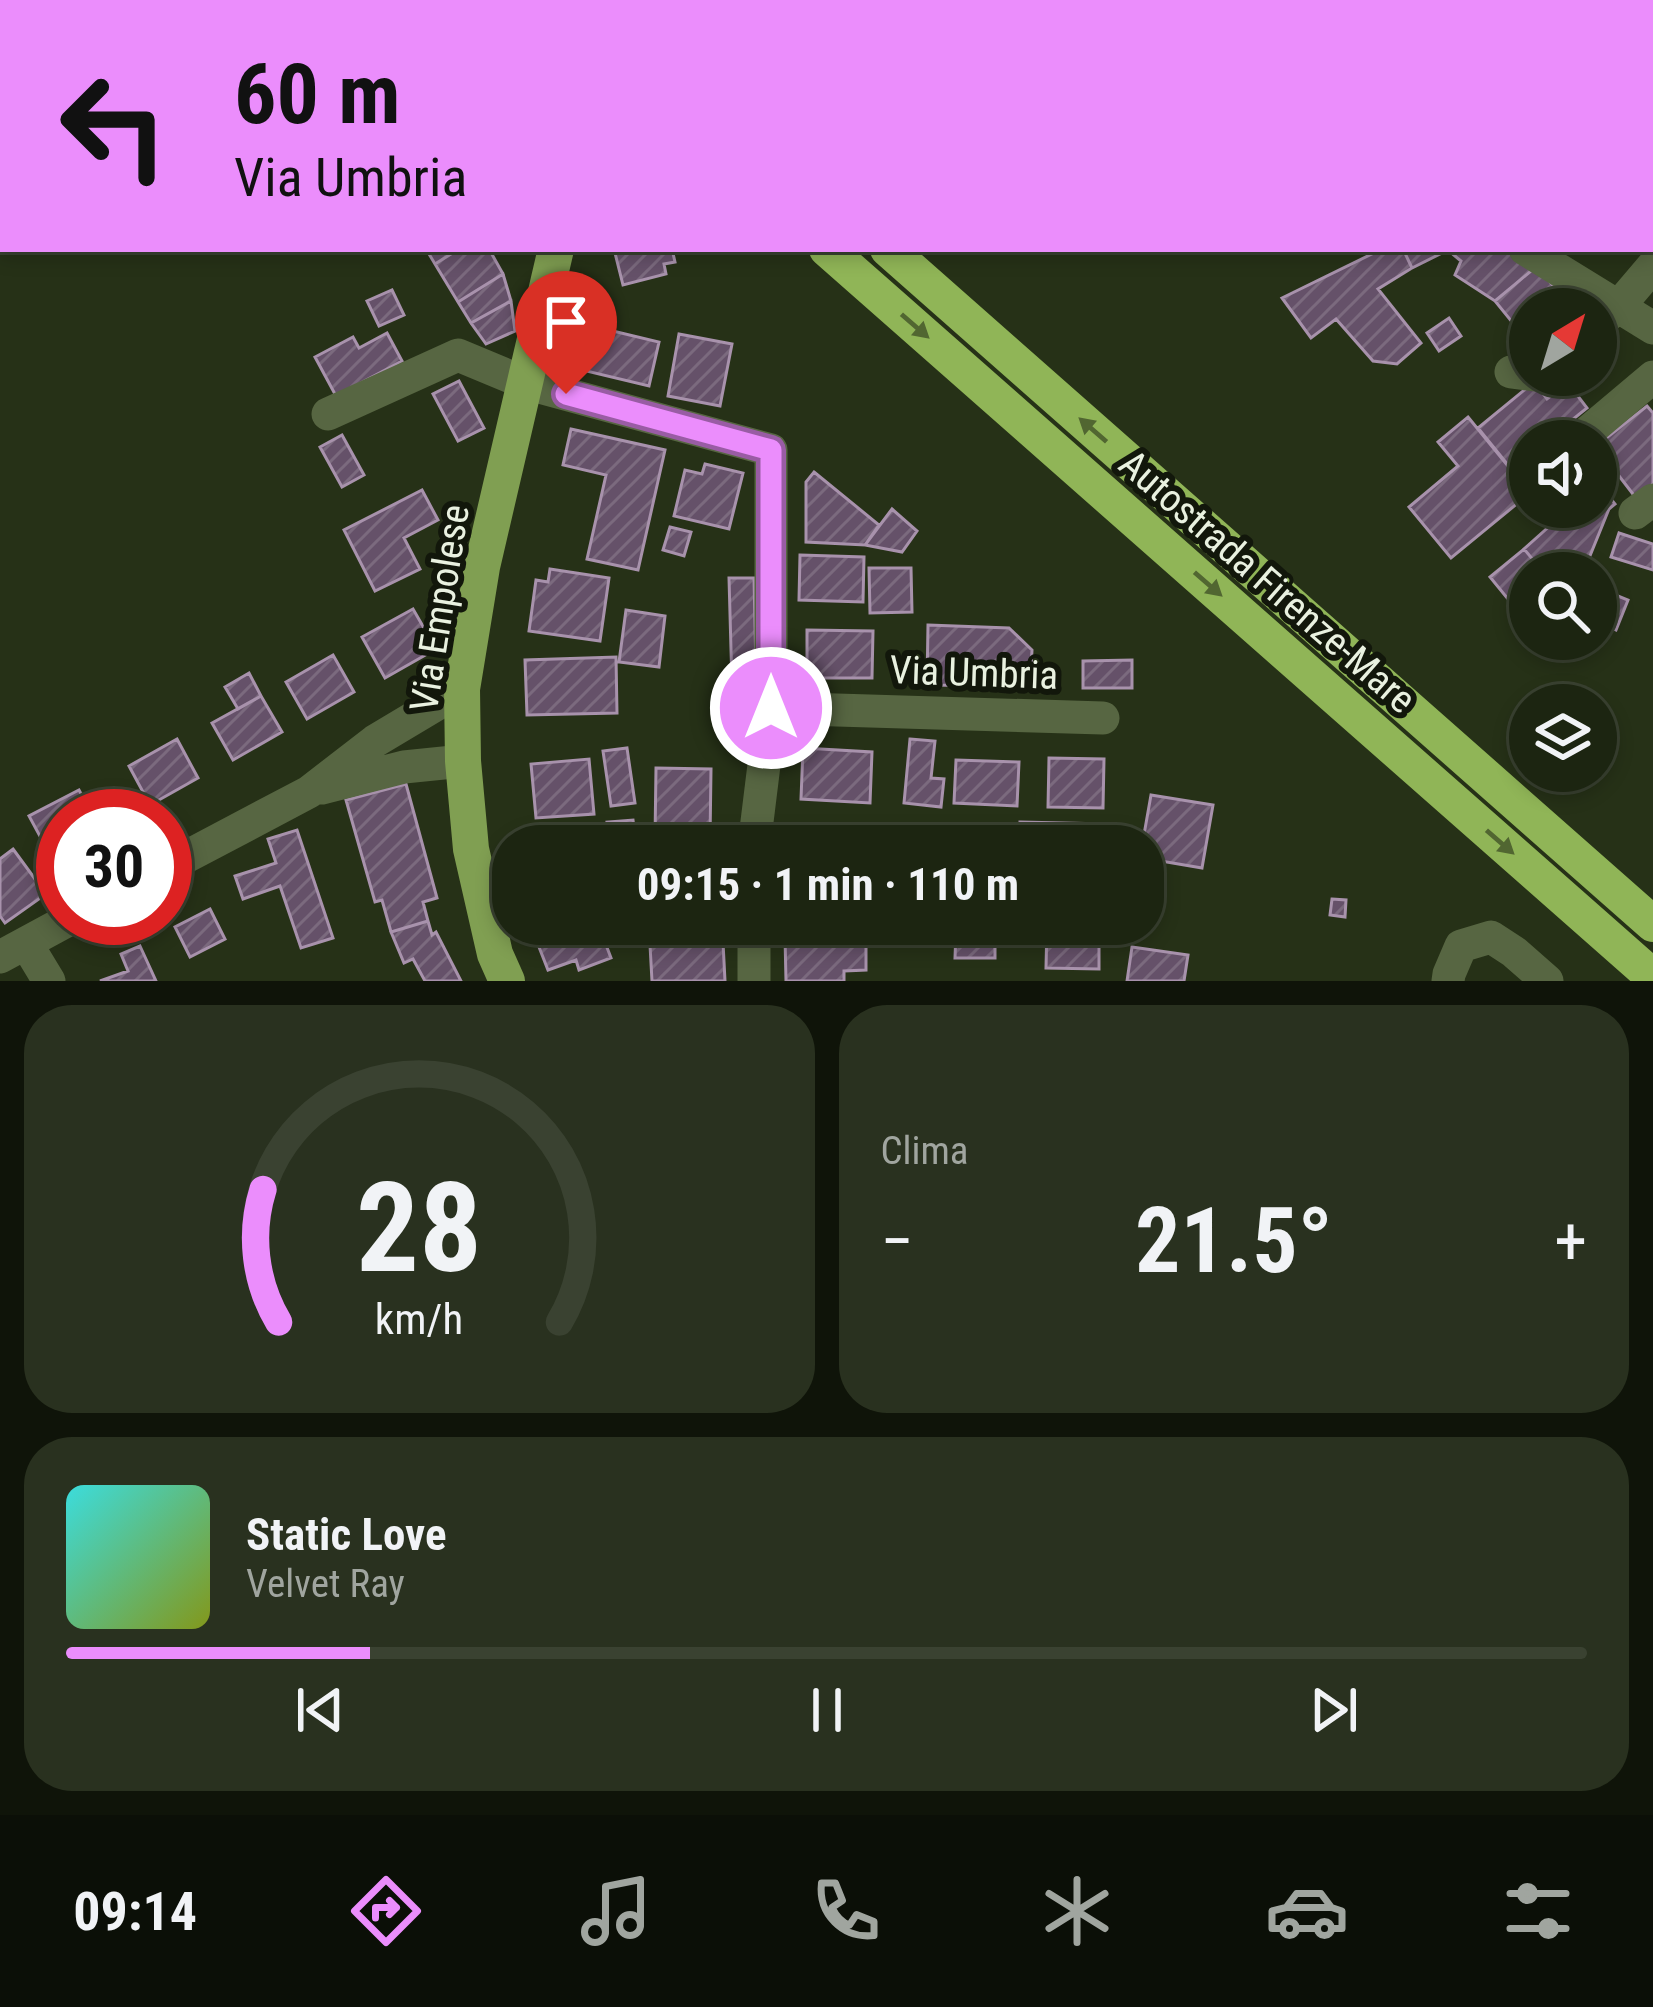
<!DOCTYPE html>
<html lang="it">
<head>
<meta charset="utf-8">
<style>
	:root { --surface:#1c2511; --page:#29311f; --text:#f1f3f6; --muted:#a0a59f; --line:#3a4231; --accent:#eb8dfc }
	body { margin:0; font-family:"Roboto Condensed",sans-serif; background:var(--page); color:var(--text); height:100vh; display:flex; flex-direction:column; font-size:45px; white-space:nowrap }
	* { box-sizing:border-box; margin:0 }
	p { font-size:39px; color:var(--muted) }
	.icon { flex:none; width:66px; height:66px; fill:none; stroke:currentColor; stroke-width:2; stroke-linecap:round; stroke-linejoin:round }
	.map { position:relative; height:981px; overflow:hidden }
	.side { display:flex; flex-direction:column; gap:24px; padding:24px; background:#0f1409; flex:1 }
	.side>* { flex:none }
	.top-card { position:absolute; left:0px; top:0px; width:1653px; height:252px; box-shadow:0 6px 18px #0003,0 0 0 3px var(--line); background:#eb8dfc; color:#111; overflow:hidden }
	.needle { width:78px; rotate:38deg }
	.tools { position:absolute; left:1509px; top:288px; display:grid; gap:24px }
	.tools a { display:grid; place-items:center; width:108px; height:108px; border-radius:50%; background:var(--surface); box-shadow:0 6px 18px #0003,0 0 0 3px var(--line); font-size:60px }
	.speed { position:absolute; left:36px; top:789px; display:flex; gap:24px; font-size:60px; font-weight:700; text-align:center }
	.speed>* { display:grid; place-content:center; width:156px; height:156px; border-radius:50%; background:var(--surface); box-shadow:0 6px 18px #0003,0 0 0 3px var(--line); line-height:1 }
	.speed .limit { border:18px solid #d22; background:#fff; color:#111 }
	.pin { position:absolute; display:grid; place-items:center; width:102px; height:102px; color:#fff; margin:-123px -51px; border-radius:50% 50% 50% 0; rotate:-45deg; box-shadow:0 0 12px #0007 }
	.pin .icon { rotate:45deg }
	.me { position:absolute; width:132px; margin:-66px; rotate:0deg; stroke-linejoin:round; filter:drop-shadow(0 0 9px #0008) }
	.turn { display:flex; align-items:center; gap:42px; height:252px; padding:0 36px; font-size:54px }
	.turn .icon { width:156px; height:156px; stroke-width:2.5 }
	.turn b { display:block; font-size:84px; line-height:102px }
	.big { font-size:90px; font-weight:700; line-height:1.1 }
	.side .card { flex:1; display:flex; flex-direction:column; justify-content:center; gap:18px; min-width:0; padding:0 42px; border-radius:48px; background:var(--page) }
	.side .dial { align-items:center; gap:0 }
	.dial svg { height:312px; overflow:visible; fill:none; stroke:var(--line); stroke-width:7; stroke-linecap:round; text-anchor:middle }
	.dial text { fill:var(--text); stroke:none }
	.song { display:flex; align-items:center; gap:36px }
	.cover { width:144px; height:144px; border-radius:18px; background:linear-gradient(135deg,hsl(180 70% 55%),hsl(70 70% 35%)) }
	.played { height:12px; border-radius:6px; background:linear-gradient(90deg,var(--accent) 20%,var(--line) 20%) }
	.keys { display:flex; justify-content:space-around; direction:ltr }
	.heat { display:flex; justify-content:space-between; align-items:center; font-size:66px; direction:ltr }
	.side .tiles { flex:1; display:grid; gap:24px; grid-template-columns:1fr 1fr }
	.card:last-child { grid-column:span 2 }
	.trip { position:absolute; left:492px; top:825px; width:672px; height:120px; border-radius:48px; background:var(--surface); box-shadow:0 6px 18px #0003,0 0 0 3px var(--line); font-weight:700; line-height:120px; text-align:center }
	.dock { display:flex; height:192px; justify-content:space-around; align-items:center; background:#0b0f07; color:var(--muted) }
	.dock .icon { width:84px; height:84px }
	.dock .active { color:var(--accent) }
	.dock b { font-size:54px; color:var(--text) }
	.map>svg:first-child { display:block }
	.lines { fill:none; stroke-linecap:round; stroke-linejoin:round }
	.river { stroke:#5a7c18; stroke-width:51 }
	.building { fill:url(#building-hatch); stroke:#a892ac; stroke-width:3 }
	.path { stroke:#6c755f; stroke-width:4.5; stroke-dasharray:6 6; stroke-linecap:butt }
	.minor { stroke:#576642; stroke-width:33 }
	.major { stroke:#809f52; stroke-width:36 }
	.highway { stroke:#90b557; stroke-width:36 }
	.oneway { fill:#516631 }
	.route-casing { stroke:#995ca4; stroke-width:30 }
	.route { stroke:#eb8dfc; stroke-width:21 }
	.labels { text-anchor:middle; stroke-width:12; stroke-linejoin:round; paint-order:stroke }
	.street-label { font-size:39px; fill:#e9f1e0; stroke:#12170b }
</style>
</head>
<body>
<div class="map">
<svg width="1653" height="981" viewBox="0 0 1653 981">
	<defs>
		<pattern id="building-hatch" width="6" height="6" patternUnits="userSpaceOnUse" patternTransform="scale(3)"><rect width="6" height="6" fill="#655169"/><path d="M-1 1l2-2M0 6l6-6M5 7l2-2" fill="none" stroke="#7b6a7e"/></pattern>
	</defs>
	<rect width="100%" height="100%" fill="#263117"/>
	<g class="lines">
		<path class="river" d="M189 3 192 0
			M0 155 3 152"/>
	</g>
	<path class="building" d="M760 0H1037L1042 3H762Z
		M426 249H459L435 264Z
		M459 249H489L503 274 458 302 435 264Z
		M614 249H672L675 262 664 264 666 274 623 285Z
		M1382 249H1403L1412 268 1378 289 1421 343 1397 364 1373 361 1336 319 1311 338 1282 298Z
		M1403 249H1450L1412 268Z
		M1450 249H1500L1537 266 1495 301 1455 275 1461 261 1449 251Z
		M1537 266 1572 309H1530V344L1495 301Z
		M503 274 511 301 471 323 458 302Z
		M392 290 404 315 379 326 367 301Z
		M511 301 515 331 486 344 471 323Z
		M1449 318 1461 336 1439 351 1427 333Z
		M592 326 659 342 649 386 582 370Z
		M387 333 402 361 336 396 315 357 353 337 359 348Z
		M679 334 732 344 720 406 668 396Z
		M459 381 484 428 458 441 433 394Z
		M1534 382 1547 399 1568 383 1587 408 1546 441H1530V453L1527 456 1530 459V492L1478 428Z
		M1647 406 1653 413V484L1636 498 1596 446Z
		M1468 417 1530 493 1451 558 1409 507 1458 466 1438 442Z
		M571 429 665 450 638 570 587 559 606 475 563 465Z
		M342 435 364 475 342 487 320 447Z
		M705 464 743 473 729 529 674 516 685 470 702 474Z
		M814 472 879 525 865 545 806 542V482Z
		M1598 483 1615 504 1609 509 1583 573H1544L1524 549 1571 507H1596V485Z
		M422 490 438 520 404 538 420 569 375 591 344 530Z
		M892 509 917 531 902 552 865 545Z
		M670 527 691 532 684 556 663 550Z
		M1619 533 1653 544V570L1611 557Z
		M1524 549 1544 573H1530V626L1490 577Z
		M800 555 864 557 863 602 799 600Z
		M869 568H911L912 612 870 613Z
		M550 569 609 578 600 641 529 631 536 580 548 582Z
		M729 578H754L757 720 733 721Z
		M1608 592 1628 600 1616 630 1596 621V598L1604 601Z
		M413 609 436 649 385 678 362 637Z
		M626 610 665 616 659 667 619 662Z
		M928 625 1009 628 1032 650 1030 686 927 685Z
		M807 630 873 631 872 678H807Z
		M333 655 354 692 307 719 286 682Z
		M616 657 617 713 527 715 525 660Z
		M1132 660V688H1083V661Z
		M249 673 261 696 238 709 225 687Z
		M261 696 282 732 233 760 212 723Z
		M177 739 198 778 150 805 129 766Z
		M910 739 935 741 931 778 944 779 941 807 904 803Z
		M627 748 635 803 611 806 603 751Z
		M803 748 872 752 870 803 801 799Z
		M1049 758 1104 759 1103 808 1048 807Z
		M589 759 594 814 536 818 531 764Z
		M956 760 1019 762 1017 806 954 803Z
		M656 768 711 769 710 840 655 839Z
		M406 784 437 898 423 902 428 921 391 932 382 900 375 902 346 800Z
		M79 790 93 816H63V860L55 864 29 816Z
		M1151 795 1213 805 1202 868 1143 858 1142 846Z
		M633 820 636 846H610L607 822Z
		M1020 822 1106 824V846H1020Z
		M297 830 333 938 301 948 280 886 243 899 235 876 276 863 268 839Z
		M588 832 590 846H530L529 841Z
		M957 840 1009 841V846H957Z
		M793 843H846V846H793Z
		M13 849 46 894 5 923 0 916V859Z
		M1332 899 1346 900 1345 917 1330 915Z
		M210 909 225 939 190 957 175 927Z
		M428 921 432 935 436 932 461 981H425L413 959 404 963 391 932Z
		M530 924H598L611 958 579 970 576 960 548 970Z
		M941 924H995V958H955L956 931H941Z
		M1047 924H1099V969L1046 968Z
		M866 936V970L844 971V981H786L785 937Z
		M723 942 725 981H652L650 945Z
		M140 946 156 981H100L128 971 121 954Z
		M1132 947 1188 955 1184 981H1127Z"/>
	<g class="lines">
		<path class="path" d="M122 3 126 0
			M263 3 267 0
			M0 98 3 95
			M0 222 3 220"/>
		<path class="minor" d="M1091 0 1096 3
			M1525 249 1653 328
			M1596 325 1619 306 1653 266
			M1511 372 1535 375
			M328 414 458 355 525 383 771 450V708L754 846
			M1577 441 1653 377
			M1635 513 1653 500
			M771 708 1103 718
			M322 788 404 767 463 761
			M165 868 309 792 375 741 462 689
			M26 943 49 981
			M0 957 72 918
			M754 981V924
			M1448 981 1449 974 1461 946 1491 937 1514 952 1547 981"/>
		<path class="major" d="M507 981 495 954 471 849 463 761 462 689 482 567 556 249"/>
		<path class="highway" d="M543 0 546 3
			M606 0 609 3
			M827 249 1653 977
			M888 249 1653 924"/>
	</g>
	<defs><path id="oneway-solid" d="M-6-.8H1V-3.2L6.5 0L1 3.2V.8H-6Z" transform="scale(3)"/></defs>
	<g class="oneway">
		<use href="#oneway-solid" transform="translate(915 326) rotate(41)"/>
		<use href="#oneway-solid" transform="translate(1093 430) rotate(-139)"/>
		<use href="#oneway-solid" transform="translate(1208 584) rotate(41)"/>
		<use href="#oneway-solid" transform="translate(1500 842) rotate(41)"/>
	</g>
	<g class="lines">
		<g class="route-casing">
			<path id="route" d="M566 394 771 450V708"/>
		</g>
		<use href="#route" class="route"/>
	</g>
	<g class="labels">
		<g class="street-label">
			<text transform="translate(1268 581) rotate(41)" y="14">Autostrada Firenze-Mare</text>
			<text transform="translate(439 608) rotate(-81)" y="14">Via Empolese</text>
			<text transform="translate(974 672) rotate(2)" y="14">Via Umbria</text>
		</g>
	</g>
</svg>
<div class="tools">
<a><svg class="needle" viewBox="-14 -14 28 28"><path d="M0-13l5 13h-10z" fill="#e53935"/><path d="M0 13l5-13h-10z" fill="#a0a59f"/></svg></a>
<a><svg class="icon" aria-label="sound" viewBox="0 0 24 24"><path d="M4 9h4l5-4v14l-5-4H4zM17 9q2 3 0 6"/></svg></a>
<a><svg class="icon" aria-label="search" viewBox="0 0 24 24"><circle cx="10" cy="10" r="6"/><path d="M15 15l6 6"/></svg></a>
<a><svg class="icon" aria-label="layers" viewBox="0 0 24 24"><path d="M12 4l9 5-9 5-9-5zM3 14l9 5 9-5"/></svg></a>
</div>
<div class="speed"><div class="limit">30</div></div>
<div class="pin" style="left:566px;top:394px;background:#d93025"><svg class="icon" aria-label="arrive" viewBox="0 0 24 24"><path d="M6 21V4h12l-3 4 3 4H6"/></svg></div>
<svg class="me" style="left:771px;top:708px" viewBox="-20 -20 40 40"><circle r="17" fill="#eb8dfc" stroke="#fff" stroke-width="3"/><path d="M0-11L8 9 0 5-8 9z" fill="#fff"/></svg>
<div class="trip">09:15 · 1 min · 110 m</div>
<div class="top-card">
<div class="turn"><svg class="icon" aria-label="left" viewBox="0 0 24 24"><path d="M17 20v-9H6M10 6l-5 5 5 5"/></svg><div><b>60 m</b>Via Umbria</div></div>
</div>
</div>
<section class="side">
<div class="tiles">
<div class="card dial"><svg viewBox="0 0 100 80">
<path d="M14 69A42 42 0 1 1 86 69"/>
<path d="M14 69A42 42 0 0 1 10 35" stroke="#eb8dfc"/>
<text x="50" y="56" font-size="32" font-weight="700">28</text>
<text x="50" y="72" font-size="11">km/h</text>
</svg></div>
<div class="card"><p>Clima</p>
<div class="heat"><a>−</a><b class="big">21.5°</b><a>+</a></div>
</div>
<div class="card">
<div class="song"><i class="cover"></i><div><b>Static Love</b><p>Velvet Ray</p></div></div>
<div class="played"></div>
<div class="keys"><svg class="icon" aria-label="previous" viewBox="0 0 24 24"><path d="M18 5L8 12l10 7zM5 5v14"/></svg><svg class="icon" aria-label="pause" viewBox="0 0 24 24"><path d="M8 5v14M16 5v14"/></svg><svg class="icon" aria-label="next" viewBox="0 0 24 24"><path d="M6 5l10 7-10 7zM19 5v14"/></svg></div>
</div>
</div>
</section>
<nav class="dock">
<b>09:14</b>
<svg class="icon active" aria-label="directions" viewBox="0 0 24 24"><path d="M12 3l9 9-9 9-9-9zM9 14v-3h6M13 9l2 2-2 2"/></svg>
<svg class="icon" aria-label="music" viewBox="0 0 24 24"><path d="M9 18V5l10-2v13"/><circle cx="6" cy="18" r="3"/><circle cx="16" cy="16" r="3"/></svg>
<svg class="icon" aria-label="phone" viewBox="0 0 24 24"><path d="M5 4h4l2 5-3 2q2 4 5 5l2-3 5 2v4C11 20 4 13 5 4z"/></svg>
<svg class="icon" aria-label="climate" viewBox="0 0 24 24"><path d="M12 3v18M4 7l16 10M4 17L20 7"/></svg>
<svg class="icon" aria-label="car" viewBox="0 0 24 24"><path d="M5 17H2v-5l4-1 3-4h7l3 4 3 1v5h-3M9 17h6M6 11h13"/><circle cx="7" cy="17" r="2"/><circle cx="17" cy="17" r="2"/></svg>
<svg class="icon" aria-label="filters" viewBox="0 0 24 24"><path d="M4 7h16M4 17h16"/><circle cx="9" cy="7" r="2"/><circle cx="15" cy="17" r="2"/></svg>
</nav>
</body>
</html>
